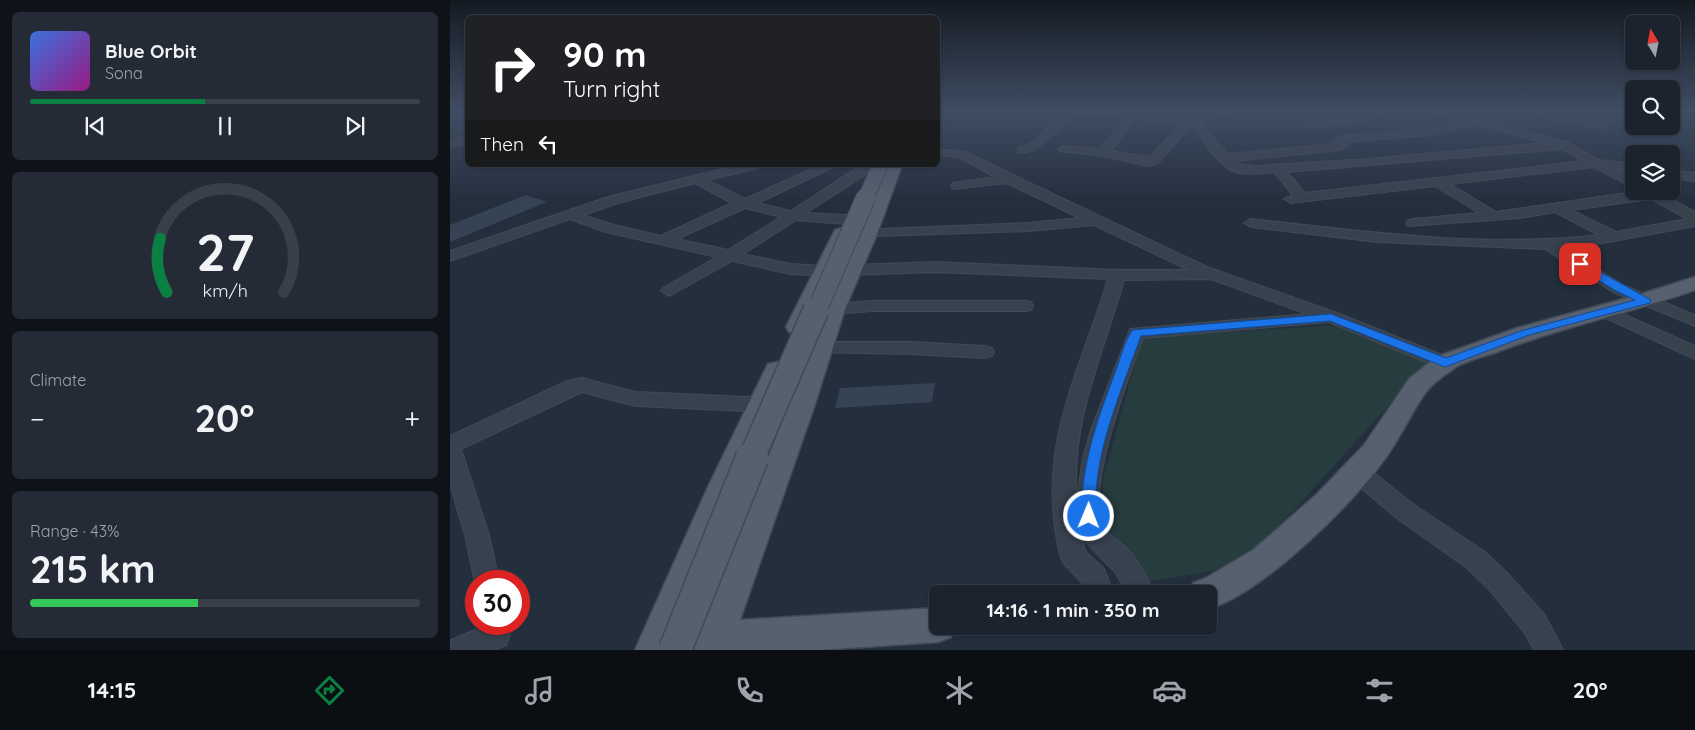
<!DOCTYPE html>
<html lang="en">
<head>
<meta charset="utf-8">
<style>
	:root { --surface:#1b232e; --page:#242b36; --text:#f1f3f6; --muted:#a0a4aa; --line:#39404a; --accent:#0b8043 }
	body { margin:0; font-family:Quicksand,sans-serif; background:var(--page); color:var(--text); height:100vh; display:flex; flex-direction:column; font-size:19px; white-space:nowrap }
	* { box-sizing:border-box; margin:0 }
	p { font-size:16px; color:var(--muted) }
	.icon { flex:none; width:28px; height:28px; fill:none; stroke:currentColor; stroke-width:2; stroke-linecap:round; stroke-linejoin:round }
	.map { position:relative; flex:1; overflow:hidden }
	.panel { display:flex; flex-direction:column; gap:12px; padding:12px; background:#0f1319; width:450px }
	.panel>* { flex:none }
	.banner { position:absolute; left:15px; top:15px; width:475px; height:152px; border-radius:8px; box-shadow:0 1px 4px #0004,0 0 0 1px var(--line); background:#202124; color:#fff; overflow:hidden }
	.needle { width:32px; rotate:350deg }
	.buttons { position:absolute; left:1175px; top:15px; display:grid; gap:10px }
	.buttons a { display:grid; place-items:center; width:55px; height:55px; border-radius:8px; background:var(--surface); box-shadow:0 1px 4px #0004,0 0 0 1px var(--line); font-size:25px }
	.speed { position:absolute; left:15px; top:570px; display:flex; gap:10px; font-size:25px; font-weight:700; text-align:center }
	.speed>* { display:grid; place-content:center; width:65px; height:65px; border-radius:50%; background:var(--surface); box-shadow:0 1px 4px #0004,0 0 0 1px var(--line); line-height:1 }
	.speed .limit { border:8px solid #d22; background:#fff; color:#111 }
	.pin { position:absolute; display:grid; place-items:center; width:42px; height:42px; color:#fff; margin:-21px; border-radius:10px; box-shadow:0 2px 8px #0006 }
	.me { position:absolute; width:55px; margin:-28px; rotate:1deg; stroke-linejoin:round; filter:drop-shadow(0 0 4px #0008) }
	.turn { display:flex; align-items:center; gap:18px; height:105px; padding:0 15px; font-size:22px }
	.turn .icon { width:65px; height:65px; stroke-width:2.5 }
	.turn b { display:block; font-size:35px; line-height:42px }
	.then { display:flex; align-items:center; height:48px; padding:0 15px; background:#0003; gap:10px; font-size:19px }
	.big { font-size:38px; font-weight:800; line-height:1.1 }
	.panel .tile { flex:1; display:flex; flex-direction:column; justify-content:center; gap:8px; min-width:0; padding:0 18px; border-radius:8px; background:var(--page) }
	.panel .dial { align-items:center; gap:0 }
	.dial svg { height:130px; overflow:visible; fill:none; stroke:var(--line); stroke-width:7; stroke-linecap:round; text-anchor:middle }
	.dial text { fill:var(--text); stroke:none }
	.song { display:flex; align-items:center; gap:15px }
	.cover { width:60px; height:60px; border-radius:8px; background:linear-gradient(135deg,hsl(220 70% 55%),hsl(310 70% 35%)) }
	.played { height:5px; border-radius:2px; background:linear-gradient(90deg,var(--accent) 45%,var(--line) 45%) }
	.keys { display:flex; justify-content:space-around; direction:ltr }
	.heat { display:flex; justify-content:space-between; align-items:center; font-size:28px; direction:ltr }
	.charge { height:8px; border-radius:4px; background:linear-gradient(90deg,#34c759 43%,var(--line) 0) }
	.trip { position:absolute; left:479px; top:585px; width:288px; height:50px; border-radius:8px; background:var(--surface); box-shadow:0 1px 4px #0004,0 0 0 1px var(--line); font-weight:800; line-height:50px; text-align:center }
	.dock { display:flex; height:80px; justify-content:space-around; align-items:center; background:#0b0e12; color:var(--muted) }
	.dock .icon { width:35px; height:35px }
	.dock .active { color:var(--accent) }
	.dock b { font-size:22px; color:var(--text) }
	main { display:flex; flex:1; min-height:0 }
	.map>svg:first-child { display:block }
	.green { fill:#263c3f }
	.building { fill:#364354 }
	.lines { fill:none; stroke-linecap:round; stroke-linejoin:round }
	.minor-casing { stroke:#414a57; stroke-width:2 }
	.major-casing { stroke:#414a57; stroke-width:3 }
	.minor { fill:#38414e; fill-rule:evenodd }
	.major { fill:#56606e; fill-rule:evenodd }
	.major-bridge-far3-casing { stroke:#414a57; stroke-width:17; stroke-linecap:butt }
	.major-bridge-far2-casing { stroke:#414a57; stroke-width:21; stroke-linecap:butt }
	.major-bridge-far1-casing { stroke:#414a57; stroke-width:28; stroke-linecap:butt }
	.major-bridge-casing { stroke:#414a57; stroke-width:35; stroke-linecap:butt }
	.major-bridge-far3 { stroke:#56606e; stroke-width:15 }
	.major-bridge-far2 { stroke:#56606e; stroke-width:19 }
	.major-bridge-far1 { stroke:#56606e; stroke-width:25 }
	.major-bridge { stroke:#56606e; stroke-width:32 }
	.route { fill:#1a73e8; stroke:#114b97 }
</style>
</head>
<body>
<main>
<section class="panel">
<div class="tile">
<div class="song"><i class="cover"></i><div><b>Blue Orbit</b><p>Sona</p></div></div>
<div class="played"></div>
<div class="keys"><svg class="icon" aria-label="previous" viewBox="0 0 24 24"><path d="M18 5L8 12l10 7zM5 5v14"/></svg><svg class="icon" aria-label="pause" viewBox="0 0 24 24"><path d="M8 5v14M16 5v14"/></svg><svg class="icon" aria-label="next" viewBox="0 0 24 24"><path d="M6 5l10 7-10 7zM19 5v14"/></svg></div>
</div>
<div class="tile dial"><svg viewBox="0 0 100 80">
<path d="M14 69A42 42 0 1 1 86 69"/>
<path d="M14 69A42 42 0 0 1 10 36" stroke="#0b8043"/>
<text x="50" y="56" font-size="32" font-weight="700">27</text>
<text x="50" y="72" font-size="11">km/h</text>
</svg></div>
<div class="tile"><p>Climate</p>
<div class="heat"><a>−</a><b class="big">20°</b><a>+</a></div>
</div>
<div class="tile"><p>Range · 43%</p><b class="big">215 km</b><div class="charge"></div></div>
</section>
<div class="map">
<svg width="1245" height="650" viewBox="0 0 1245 650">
	<rect width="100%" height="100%" fill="#242f3e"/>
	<path class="green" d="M885 325 979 361 793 566 695 582 681 555 653 523V479L692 338Z"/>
	<path class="building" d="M1088 110H1166L1155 131 1088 117Z
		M76 195 97 202 0 242V225Z
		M485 383 482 402 385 408 390 388Z"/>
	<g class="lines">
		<g class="minor-casing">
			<path id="minor" d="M614 110H625C614 124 587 157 568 152V148L582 143Z
				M632 110H666L745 118 766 110H780L752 122 758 132 778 154 885 144 882 141 890 136 980 129 1014 121 974 110H992L1030 118 1118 143 1149 160 1184 164V172L1167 169 1184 179V188L1144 167 1000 184 1046 212 1190 191H1206L1245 212V226L1158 242 1113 248 1175 286 1245 315V326L1163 292 1095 249 928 242 801 227 794 223 801 219C915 232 1034 248 1149 235L1105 212 1069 218 958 226 956 223 958 220 963 219 1029 213 985 186 841 203 834 199 843 195 824 172C812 173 792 176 781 170 769 164 748 136 742 124L708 163 699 166 653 156 610 151 608 149 614 146 650 149 677 117 637 113ZM687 118 732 123 700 157 661 151ZM1026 124 1096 143 917 159 806 166 788 164 785 161 889 150 898 146 895 142 980 135ZM1112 149 1134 161 855 193 837 172ZM1201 199 1237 219 1166 232 1121 210Z
				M922 110H934L911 124 857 127 852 124 857 121 909 118Z
				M18 136V143L0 148V141Z
				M488 149 515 152 757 267 887 313 1002 359 1004 363 1002 367 995 369 988 367 879 322 693 338C680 373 633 495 654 527 660 536 671 543 679 551 690 563 698 579 704 594H677L666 573 637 543 631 533 635 551 654 569 664 594H638C633 576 614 571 610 555 585 447 628 378 658 279L485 272 373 276 341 274 282 261 219 296 211 291 213 288 267 257 156 232 120 219 0 261V251L158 197 289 165H310L308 168 257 180 295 199 371 165H387L308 203 341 211 411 165H423L418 173 356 213 418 216 423 217 425 220 423 223 395 224 346 220 293 254 341 264 373 266 485 262 667 270H739L644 225 578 231 400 237 398 234 405 230 578 223 630 218 557 183 503 189 501 186 503 183 546 177 508 157 488 155ZM245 183 282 203 211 236 164 225 133 215 168 203ZM295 208 331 217 278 250 227 239ZM761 279 857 314 680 329 641 430 633 458 627 498C620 421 654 352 674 280Z
				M1221 170 1245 173V181L1221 178Z
				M422 301H575L581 302 583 306 581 310 575 311H422L372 315 366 314 364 310 366 306 372 305Z
				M1153 305 1245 346V359L1147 314 1145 310 1147 306Z
				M360 342H462L535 346 542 348 544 352 542 356 535 358 462 354 354 352 351 348 354 344Z
				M132 378 185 392 322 398 329 400 332 405 329 410 322 412 185 406 132 392 11 449 39 535 49 581H26V588L15 535 0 484V436L117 381Z
				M907 463 915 466 964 505 1035 552 1057 573 1094 614 1113 650H1084L1074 632 1039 589 1017 568 948 519 899 478 896 472 899 466Z
				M40 624 56 625 60 635 56 645 44 650H0L1 640Z"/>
		</g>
		<g class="major-casing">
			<path id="major" d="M436 165H452L427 234 395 309 364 407 290 620 488 608V626H505L501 637 488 642 368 650H243L338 407 373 309 409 234Z
				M392 228 399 230 401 234 358 327 355 332 347 334 339 332 336 327 383 234 385 230Z
				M1245 277V290C1180 313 1112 327 1047 352 1033 357 1013 361 1002 370 993 376 982 384 976 392 960 414 950 439 934 460 902 505 810 595 758 609V594H738L743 583 756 578 803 550 866 495 914 445 959 379 986 357 1067 328 1188 295Z
				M327 362 336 364 339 370 287 489 221 650H185L257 489 315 370 318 364Z"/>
		</g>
		<use href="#minor" class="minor"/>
		<use href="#major" class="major"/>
		<g class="major-bridge-far3-casing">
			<path id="major-bridge-far3" d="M416 198 430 165"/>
		</g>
		<g class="major-bridge-far2-casing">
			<path id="major-bridge-far2" d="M366 312 416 197"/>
		</g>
		<g class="major-bridge-far1-casing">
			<path id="major-bridge-far1" d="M301 459 366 310"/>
		</g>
		<g class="major-bridge-casing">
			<path id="major-bridge" d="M225 650 302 458"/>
		</g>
		<use href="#major-bridge-far3" class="major-bridge-far3"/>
		<use href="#major-bridge-far2" class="major-bridge-far2"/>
		<use href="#major-bridge-far1" class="major-bridge-far1"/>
		<use href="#major-bridge" class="major-bridge"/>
	</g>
	<linearGradient id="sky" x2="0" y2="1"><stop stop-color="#141a22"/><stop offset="0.55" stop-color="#3f4d63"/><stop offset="1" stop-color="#3f4d63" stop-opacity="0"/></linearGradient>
	<rect width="1245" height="201" fill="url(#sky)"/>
	<path class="route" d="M1130 261 1201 300 1200 303 1079 335 995 367 880 321 691 336C674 383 653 431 647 481 646 492 647 505 647 516L645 521 639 522 634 521 631 516C632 463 646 423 665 373 670 359 674 343 682 330L881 314 996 358 1071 331 1185 300 1166 291 1127 267V262Z"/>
</svg>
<div class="buttons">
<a><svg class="needle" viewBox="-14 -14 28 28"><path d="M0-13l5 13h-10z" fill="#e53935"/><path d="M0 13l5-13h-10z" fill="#a0a4aa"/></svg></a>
<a><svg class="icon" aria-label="search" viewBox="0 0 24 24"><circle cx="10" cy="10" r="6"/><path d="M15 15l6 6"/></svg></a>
<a><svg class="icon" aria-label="layers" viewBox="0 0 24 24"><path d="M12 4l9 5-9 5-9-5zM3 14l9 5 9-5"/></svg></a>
</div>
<div class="speed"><div class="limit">30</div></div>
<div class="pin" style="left:1130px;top:264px;background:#d93025"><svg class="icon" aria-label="arrive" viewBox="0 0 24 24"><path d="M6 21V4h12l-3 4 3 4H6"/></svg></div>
<svg class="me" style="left:639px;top:516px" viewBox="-20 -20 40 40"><circle r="17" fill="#1a73e8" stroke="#fff" stroke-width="3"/><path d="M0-11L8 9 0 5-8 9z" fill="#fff"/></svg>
<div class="trip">14:16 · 1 min · 350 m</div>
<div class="banner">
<div class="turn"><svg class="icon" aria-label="right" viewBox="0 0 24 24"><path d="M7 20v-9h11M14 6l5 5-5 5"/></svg><div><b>90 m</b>Turn right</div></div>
<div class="then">Then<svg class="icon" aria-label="left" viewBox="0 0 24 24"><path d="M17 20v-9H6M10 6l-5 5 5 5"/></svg></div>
</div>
</div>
</main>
<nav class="dock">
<b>14:15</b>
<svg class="icon active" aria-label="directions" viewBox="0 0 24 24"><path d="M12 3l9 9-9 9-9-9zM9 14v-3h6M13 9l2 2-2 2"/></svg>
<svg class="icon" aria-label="music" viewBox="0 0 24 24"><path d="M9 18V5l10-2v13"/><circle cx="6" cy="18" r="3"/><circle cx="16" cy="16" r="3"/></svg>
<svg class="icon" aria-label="phone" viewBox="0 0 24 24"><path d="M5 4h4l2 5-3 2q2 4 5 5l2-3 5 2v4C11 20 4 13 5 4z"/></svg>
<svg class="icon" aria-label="climate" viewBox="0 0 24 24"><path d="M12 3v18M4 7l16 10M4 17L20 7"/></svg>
<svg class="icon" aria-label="car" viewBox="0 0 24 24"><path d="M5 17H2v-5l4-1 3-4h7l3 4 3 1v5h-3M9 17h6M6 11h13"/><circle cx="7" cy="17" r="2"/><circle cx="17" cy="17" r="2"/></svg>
<svg class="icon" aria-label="filters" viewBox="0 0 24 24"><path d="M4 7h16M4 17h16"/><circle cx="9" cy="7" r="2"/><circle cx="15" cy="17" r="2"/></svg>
<b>20°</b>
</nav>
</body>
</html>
